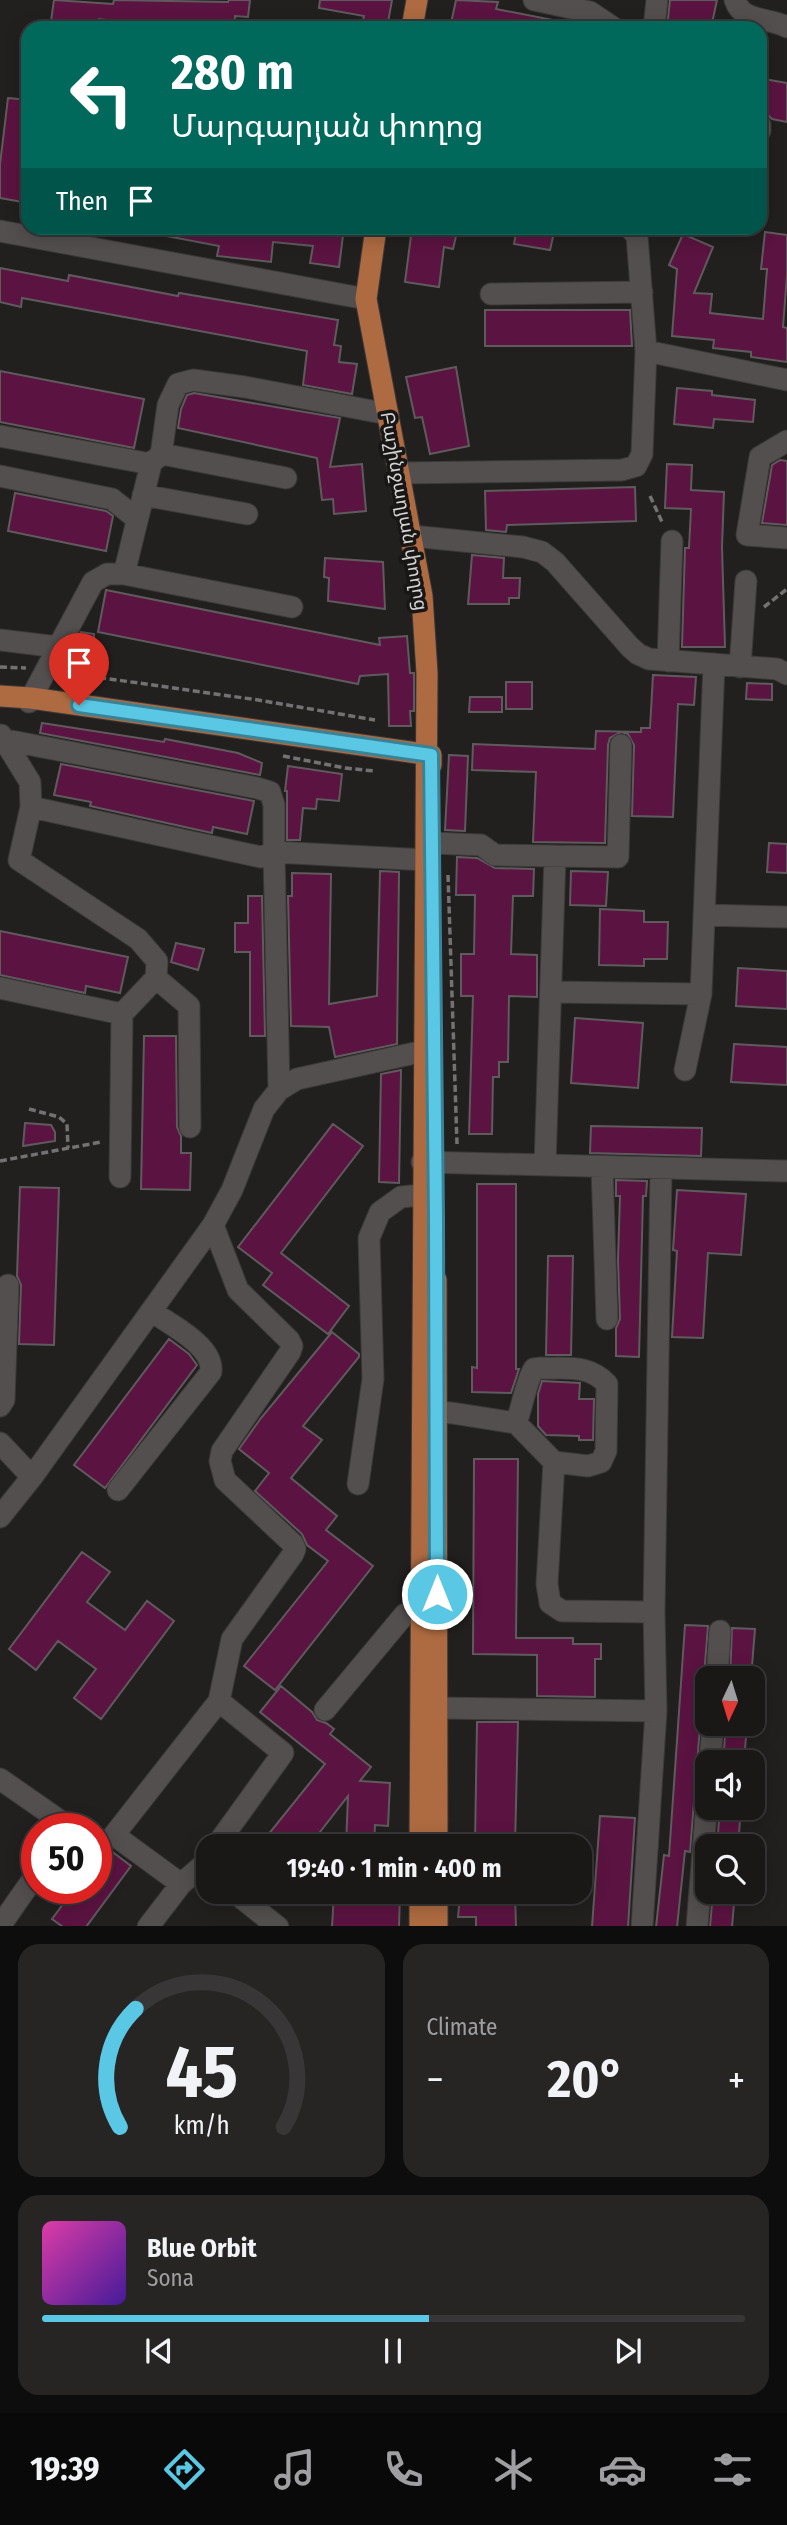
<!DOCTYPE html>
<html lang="en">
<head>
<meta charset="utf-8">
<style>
	:root { --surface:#1a1717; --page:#272424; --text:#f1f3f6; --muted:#9f9fa1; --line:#383636; --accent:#5ac8e5 }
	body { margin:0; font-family:"Fira Sans Condensed","Noto Sans Armenian",sans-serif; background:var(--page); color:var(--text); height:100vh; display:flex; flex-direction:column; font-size:26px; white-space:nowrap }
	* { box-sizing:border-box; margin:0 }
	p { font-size:23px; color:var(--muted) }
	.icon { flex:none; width:38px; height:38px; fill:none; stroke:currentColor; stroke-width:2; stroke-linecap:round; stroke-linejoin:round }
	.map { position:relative; height:1926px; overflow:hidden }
	.sheet { display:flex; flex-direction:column; gap:18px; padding:18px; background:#0e0d0d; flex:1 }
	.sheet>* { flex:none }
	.hud { position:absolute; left:21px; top:21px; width:746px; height:214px; border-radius:21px; box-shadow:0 4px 18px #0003,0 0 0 2px var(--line); background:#00695c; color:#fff; overflow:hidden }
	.needle { width:46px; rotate:184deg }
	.controls { position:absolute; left:695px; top:1666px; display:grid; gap:14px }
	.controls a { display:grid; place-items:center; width:70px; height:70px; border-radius:14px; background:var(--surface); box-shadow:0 4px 18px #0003,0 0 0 2px var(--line); font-size:35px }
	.speed { position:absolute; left:21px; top:1813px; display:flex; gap:14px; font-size:35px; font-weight:700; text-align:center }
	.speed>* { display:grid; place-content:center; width:91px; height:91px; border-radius:50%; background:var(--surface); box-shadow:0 4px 18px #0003,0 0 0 2px var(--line); line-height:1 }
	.speed .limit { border:10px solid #d22; background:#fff; color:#111 }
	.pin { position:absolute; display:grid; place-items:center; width:60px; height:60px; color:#fff; margin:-72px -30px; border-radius:50% 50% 50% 0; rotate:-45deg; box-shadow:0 0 7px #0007 }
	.pin .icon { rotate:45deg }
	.me { position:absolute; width:77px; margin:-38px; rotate:0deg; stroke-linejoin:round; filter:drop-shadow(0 0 5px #0008) }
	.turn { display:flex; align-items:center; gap:24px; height:147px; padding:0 35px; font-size:32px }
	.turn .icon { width:91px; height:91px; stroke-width:2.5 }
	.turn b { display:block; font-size:49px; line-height:60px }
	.then { display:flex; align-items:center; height:66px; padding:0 35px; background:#0003; gap:14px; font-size:26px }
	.big { font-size:52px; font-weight:700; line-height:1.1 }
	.sheet .tile { flex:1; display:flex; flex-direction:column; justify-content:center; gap:10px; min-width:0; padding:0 24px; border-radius:21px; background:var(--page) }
	.sheet .dial { align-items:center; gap:0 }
	.dial svg { height:182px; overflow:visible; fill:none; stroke:var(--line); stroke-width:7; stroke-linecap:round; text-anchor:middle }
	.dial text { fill:var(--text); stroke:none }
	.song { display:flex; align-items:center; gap:21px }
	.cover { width:84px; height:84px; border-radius:10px; background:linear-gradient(135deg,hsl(320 70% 55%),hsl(260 70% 35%)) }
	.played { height:7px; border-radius:4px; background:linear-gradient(90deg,var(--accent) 55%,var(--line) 55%) }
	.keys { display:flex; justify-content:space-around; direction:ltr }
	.heat { display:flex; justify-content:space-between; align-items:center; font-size:38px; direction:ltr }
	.sheet .tiles { flex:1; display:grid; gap:18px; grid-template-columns:1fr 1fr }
	.tile:last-child { grid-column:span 2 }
	.trip { position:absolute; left:196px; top:1834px; width:396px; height:70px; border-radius:21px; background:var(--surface); box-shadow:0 4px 18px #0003,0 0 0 2px var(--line); font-weight:700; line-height:70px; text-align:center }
	.dock { display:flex; height:112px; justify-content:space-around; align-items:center; background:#0a0909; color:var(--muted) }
	.dock .icon { width:49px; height:49px }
	.dock .selected { color:var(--accent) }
	.dock b { font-size:32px; color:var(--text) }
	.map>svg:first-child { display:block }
	.building { fill:#5b1341; stroke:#5f5b5d; stroke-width:2 }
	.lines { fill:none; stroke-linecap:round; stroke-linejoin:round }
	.minor-casing { stroke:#3c3939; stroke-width:23 }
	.major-casing { stroke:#3c3939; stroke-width:23 }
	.path { stroke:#737171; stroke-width:3.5; stroke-dasharray:7 3.5; stroke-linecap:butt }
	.minor { stroke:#534f4f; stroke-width:21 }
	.major { stroke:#ae6b41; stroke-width:21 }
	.route-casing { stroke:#3a8295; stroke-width:18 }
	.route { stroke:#5ac8e5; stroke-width:12 }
	.labels { text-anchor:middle; stroke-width:7; stroke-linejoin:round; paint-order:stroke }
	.street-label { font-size:19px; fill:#d5d3d3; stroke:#191616 }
</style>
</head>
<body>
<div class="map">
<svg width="787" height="1927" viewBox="0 0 787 1927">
	<rect width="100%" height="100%" fill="#221f1f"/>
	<path class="building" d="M54 0 113 4 114 0 228 2 229 0H250L248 17 235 16 234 28 196 24 195 28H140V24L99 19 98 28H50Z
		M320 0H392L387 28H361L364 16 319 8Z
		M456 0 498 2 496 9 553 20 552 28H450Z
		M670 0H717L711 28H667Z
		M764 79 787 83V122L772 119 767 114 760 112Z
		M8 98 28 100V203L0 198V164Z
		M162 228H228L243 230V228H344L339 267 310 263 313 246 273 242 271 262 217 256 219 246 161 235Z
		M412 228H458L453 249 444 247 439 287 405 282Z
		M517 228H555L550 250 514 244Z
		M765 232 787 235V275L783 327 787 328V362L751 357V352L713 348 714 340 672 336 677 269 669 265 683 234 713 247 694 293 712 294 710 313 763 319 767 269H761Z
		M0 268 68 281 69 275 178 296 179 293 338 320 334 345 341 346 339 362 357 364 352 394 303 385 307 351 22 298 21 307 0 302Z
		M485 310H630L632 346H485Z
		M456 367 469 446 430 454 422 417 415 418 406 377Z
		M0 371 144 399 134 448 0 422Z
		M677 388 712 391V395L755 400 753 422 714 419 713 428 674 424Z
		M194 393 340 418 330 467 362 464 366 511 334 514 333 499 322 500 317 458 178 428 181 409 187 395Z
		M780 460 787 461V525L762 523 772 465Z
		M667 464 692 465 691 490 724 492 722 547 725 647H682L685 548H689L691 509 665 508Z
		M635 487 636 521 507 525 506 532 486 530 485 491Z
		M15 493 106 511 113 516 106 551 8 531Z
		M472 555 504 558 503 578H520L519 598H509V604H468Z
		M325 558 383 562 385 609 328 601 329 578 324 577Z
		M106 590 380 645 379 638 407 636 410 673H414V711H410L411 726H389L388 674 360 676 358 684 98 632Z
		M81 632 94 634 92 662 66 660Z
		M653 675 696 677 694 705 678 704 673 817 632 816 634 745 628 734 621 732 610 738 608 745 605 843 533 842 536 772 472 770 473 744 595 749 596 731 641 732V728H650Z
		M506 682H532V709H506Z
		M747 683 772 684V700L746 699Z
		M470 697H502V712H469Z
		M42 723 164 742 165 739 238 753 262 763 260 775 40 733Z
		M449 755 468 756 465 831 445 830Z
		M61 764 254 801 247 834 213 827 212 833 90 806 91 802 54 795Z
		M288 766 342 774 339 801 317 799 316 809 303 808 300 840H287V791H285Z
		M769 843 787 844V873L767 872Z
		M457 857 477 858 495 868 534 869 533 896H513L511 954 537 955V997L509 996 508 1062H499V1077H493L492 1134H469L473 996H461V954H474L475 895H456Z
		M380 871 399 872 397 1044 335 1057 329 1027 291 1026 288 896H292V873L331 874 329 1004 377 996Z
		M571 871 608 872 606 906 570 905Z
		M248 896H262L265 1036H250V952H235V923H248Z
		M600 909 644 911V922H668L667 959H644V966L599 965Z
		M0 931 128 957 120 993 86 986 85 993 0 975Z
		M176 943 204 949 198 970 171 962Z
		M738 968 787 971V1009L736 1006Z
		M575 1018 643 1023 638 1088 571 1083Z
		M144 1036H176L177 1127 181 1136V1153H191L190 1190 141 1189Z
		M734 1044 787 1047V1085L731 1082Z
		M401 1070 399 1183 379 1182 381 1074Z
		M25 1123 51 1125 55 1132V1141L23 1146Z
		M333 1124 363 1146 281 1253 349 1306 328 1334 263 1285 272 1273 238 1247Z
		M591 1126 702 1128 701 1156 590 1153Z
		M616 1180 647 1181 646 1196H643L639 1357 616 1356V1328L620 1319 618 1260 620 1196H616Z
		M477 1184H516V1369H519L511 1393 472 1392V1367L477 1368Z
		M20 1187 59 1188 54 1345 19 1344 21 1285 17 1276Z
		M677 1190 746 1194 741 1255 708 1253 703 1338 672 1337 677 1251 673 1250Z
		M548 1256H573L571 1355H546Z
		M332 1332 359 1354V1357L303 1426 322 1440 291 1478 337 1516 326 1530 373 1566 275 1690 244 1666 328 1561 307 1545 302 1534 255 1491 269 1473 239 1449 261 1418Z
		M169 1339 189 1354 197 1365 105 1488 74 1465Z
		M542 1381 580 1383 579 1399H594L593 1440H579V1436L546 1435 538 1426V1394Z
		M474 1459H518L516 1638H573V1644H601V1659H595V1697L537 1696V1655L473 1654Z
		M82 1552 110 1572 87 1602 125 1630 147 1601 174 1621 101 1719 74 1698 96 1669 58 1641 36 1670 9 1649Z
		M685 1625 708 1626 690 1852 685 1851 677 1927H656L664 1855 669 1856Z
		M732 1628 755 1629 751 1678H730Z
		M281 1686 312 1712 317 1720 326 1723 334 1729 330 1734 371 1767 360 1781 390 1783 388 1826 375 1825 374 1846H346L348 1796 309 1846H259L325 1764 260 1712Z
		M477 1722H518L515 1846H475Z
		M726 1724H747L744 1762H723Z
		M720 1808H741L738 1846H717Z
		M600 1816 635 1818 628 1927H592Z
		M106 1847 131 1866 86 1927H63L52 1919 75 1888H96V1860Z
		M334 1892 400 1894 399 1927H332Z
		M474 1892H515L516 1927H476V1917H458L460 1897 474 1898Z
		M713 1892H735L732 1927H710Z"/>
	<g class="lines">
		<g class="minor-casing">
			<path id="minor" d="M534 0 590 12 614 28
				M735 0C742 23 769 17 787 27
				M654 28 657 0
				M760 131V125
				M630 228 637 236 646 351 787 380
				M0 231 366 299
				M491 294 642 292
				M0 436 151 464 124 574
				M787 441 760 457 747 535 787 538
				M161 455 168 405 178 384 193 380 245 387 388 414
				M152 462 161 455H167L286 478
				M400 473 622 470 636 466 642 454 646 351
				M0 476 112 499 137 519
				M143 495 247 514
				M412 536 523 547 542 552 555 562 630 647 638 654 649 659 777 669 787 674
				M0 640 58 647
				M668 661 672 541
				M740 667 746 581
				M29 702 93 582 107 574H124L292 607
				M1 735 30 782 31 807 19 860 138 939 157 961 156 978 122 1014 120 1177
				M6 740 257 788 270 792 274 805V852L261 857 31 807
				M432 843 481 845 495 855 618 857 621 745
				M704 915 787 917
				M156 978 189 1006 190 1127
				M0 988 122 1014
				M551 992 701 994
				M685 1070 701 994 714 664
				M279 1090 274 852 426 860
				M422 1162 787 1171
				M545 1165 555 856
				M602 1167 607 1319
				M0 1406 4 1400 8 1285
				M436 1412 452 1413 516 1423 554 1462 547 1584 550 1603 562 1611 654 1612
				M516 1423C522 1408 526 1381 534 1369L541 1368C566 1369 589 1364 607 1384L606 1451 601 1462 588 1466 554 1462
				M0 1443 32 1477
				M358 1484 373 1379 369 1238 380 1212 401 1197 422 1195
				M118 1490 211 1372C214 1346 171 1325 151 1311
				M0 1517 32 1477 213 1225 232 1190 264 1109 279 1090 297 1079 424 1051
				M717 1678 720 1631
				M437 1708 656 1711
				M325 1710 405 1614 421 1611
				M710 1762 713 1724
				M0 1779 69 1827 68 1829
				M216 1846 283 1753 219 1701
				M181 1884 114 1835 219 1701 232 1639 293 1554 295 1549 293 1544 225 1480 220 1461 222 1451 290 1352 292 1346 289 1340 238 1290 213 1225
				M234 1892 278 1927
				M0 1926 37 1873
				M148 1927 181 1884 202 1866 208 1857
				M642 1927 656 1711 654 1612 661 1168
				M697 1927 707 1801"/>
		</g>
		<g class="major-casing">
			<path id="major" d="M412 28 417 0
				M376 228 366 299 422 596 427 673 420 1846
				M0 696 31 698 431 755V765
				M436 1280 437 1846
				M437 1892V1927
				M420 1927V1892"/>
		</g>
		<path class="path" d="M650 496 663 524
			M764 607 787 589
			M0 667 26 668
			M68 673 258 700 375 720
			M283 756 345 768 374 771
			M448 875 457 1144
			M29 1109 59 1117 67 1124 68 1148
			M0 1161 101 1142"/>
		<use href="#minor" class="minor"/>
		<use href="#major" class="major"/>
	</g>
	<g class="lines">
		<g class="route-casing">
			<path id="route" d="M79 705 431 755 436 1217 437 1594"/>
		</g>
		<use href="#route" class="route"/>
	</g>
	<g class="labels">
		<g class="street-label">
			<text transform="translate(405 511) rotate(80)" y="7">Բաշինջաղյան փողոց</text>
		</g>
	</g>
</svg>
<div class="controls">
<a><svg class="needle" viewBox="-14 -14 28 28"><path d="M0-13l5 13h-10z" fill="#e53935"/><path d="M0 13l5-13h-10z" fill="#9f9fa1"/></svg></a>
<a><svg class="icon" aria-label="sound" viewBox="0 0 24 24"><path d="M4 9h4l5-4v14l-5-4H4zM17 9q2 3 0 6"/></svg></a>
<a><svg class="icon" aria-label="search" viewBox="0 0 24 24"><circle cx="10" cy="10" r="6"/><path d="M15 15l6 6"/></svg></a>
</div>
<div class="speed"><div class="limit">50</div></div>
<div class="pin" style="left:79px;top:705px;background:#d93025"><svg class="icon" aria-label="arrive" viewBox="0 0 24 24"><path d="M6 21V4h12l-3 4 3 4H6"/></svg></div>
<svg class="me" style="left:437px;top:1594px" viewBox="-20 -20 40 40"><circle r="17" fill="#5ac8e5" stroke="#fff" stroke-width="3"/><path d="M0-11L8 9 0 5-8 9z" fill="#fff"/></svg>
<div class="trip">19:40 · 1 min · 400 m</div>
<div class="hud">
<div class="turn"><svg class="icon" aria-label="left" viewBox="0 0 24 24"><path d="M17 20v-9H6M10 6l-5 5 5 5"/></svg><div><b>280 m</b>Մարգարյան փողոց</div></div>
<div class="then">Then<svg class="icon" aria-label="arrive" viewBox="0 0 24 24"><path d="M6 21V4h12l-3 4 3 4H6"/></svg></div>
</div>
</div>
<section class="sheet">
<div class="tiles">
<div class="tile dial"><svg viewBox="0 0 100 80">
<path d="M14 69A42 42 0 1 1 86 69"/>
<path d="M14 69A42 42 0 0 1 21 17" stroke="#5ac8e5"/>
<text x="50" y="56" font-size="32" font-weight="700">45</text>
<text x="50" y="72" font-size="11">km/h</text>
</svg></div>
<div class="tile"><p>Climate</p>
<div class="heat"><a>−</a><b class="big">20°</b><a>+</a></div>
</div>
<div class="tile">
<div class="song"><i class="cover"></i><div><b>Blue Orbit</b><p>Sona</p></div></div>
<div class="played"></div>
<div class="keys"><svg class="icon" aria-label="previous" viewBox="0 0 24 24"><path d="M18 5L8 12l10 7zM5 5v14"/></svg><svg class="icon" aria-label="pause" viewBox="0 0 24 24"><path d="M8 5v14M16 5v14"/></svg><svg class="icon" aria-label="next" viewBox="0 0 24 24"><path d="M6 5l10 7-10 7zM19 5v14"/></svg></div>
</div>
</div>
</section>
<nav class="dock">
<b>19:39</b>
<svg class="icon selected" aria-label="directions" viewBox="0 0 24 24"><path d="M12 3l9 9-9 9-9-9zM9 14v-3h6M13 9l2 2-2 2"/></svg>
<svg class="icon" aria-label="music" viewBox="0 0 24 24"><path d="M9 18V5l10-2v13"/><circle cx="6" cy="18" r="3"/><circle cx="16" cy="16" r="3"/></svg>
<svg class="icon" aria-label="phone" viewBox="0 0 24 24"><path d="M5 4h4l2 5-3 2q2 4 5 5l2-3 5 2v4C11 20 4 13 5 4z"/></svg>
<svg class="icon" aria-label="climate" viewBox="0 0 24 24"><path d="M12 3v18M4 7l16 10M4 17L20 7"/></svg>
<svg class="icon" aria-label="car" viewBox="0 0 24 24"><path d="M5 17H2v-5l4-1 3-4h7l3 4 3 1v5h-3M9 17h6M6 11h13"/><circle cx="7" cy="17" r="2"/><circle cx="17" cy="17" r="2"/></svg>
<svg class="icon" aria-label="filters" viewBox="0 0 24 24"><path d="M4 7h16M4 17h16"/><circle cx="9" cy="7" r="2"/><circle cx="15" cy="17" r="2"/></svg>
</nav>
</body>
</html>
